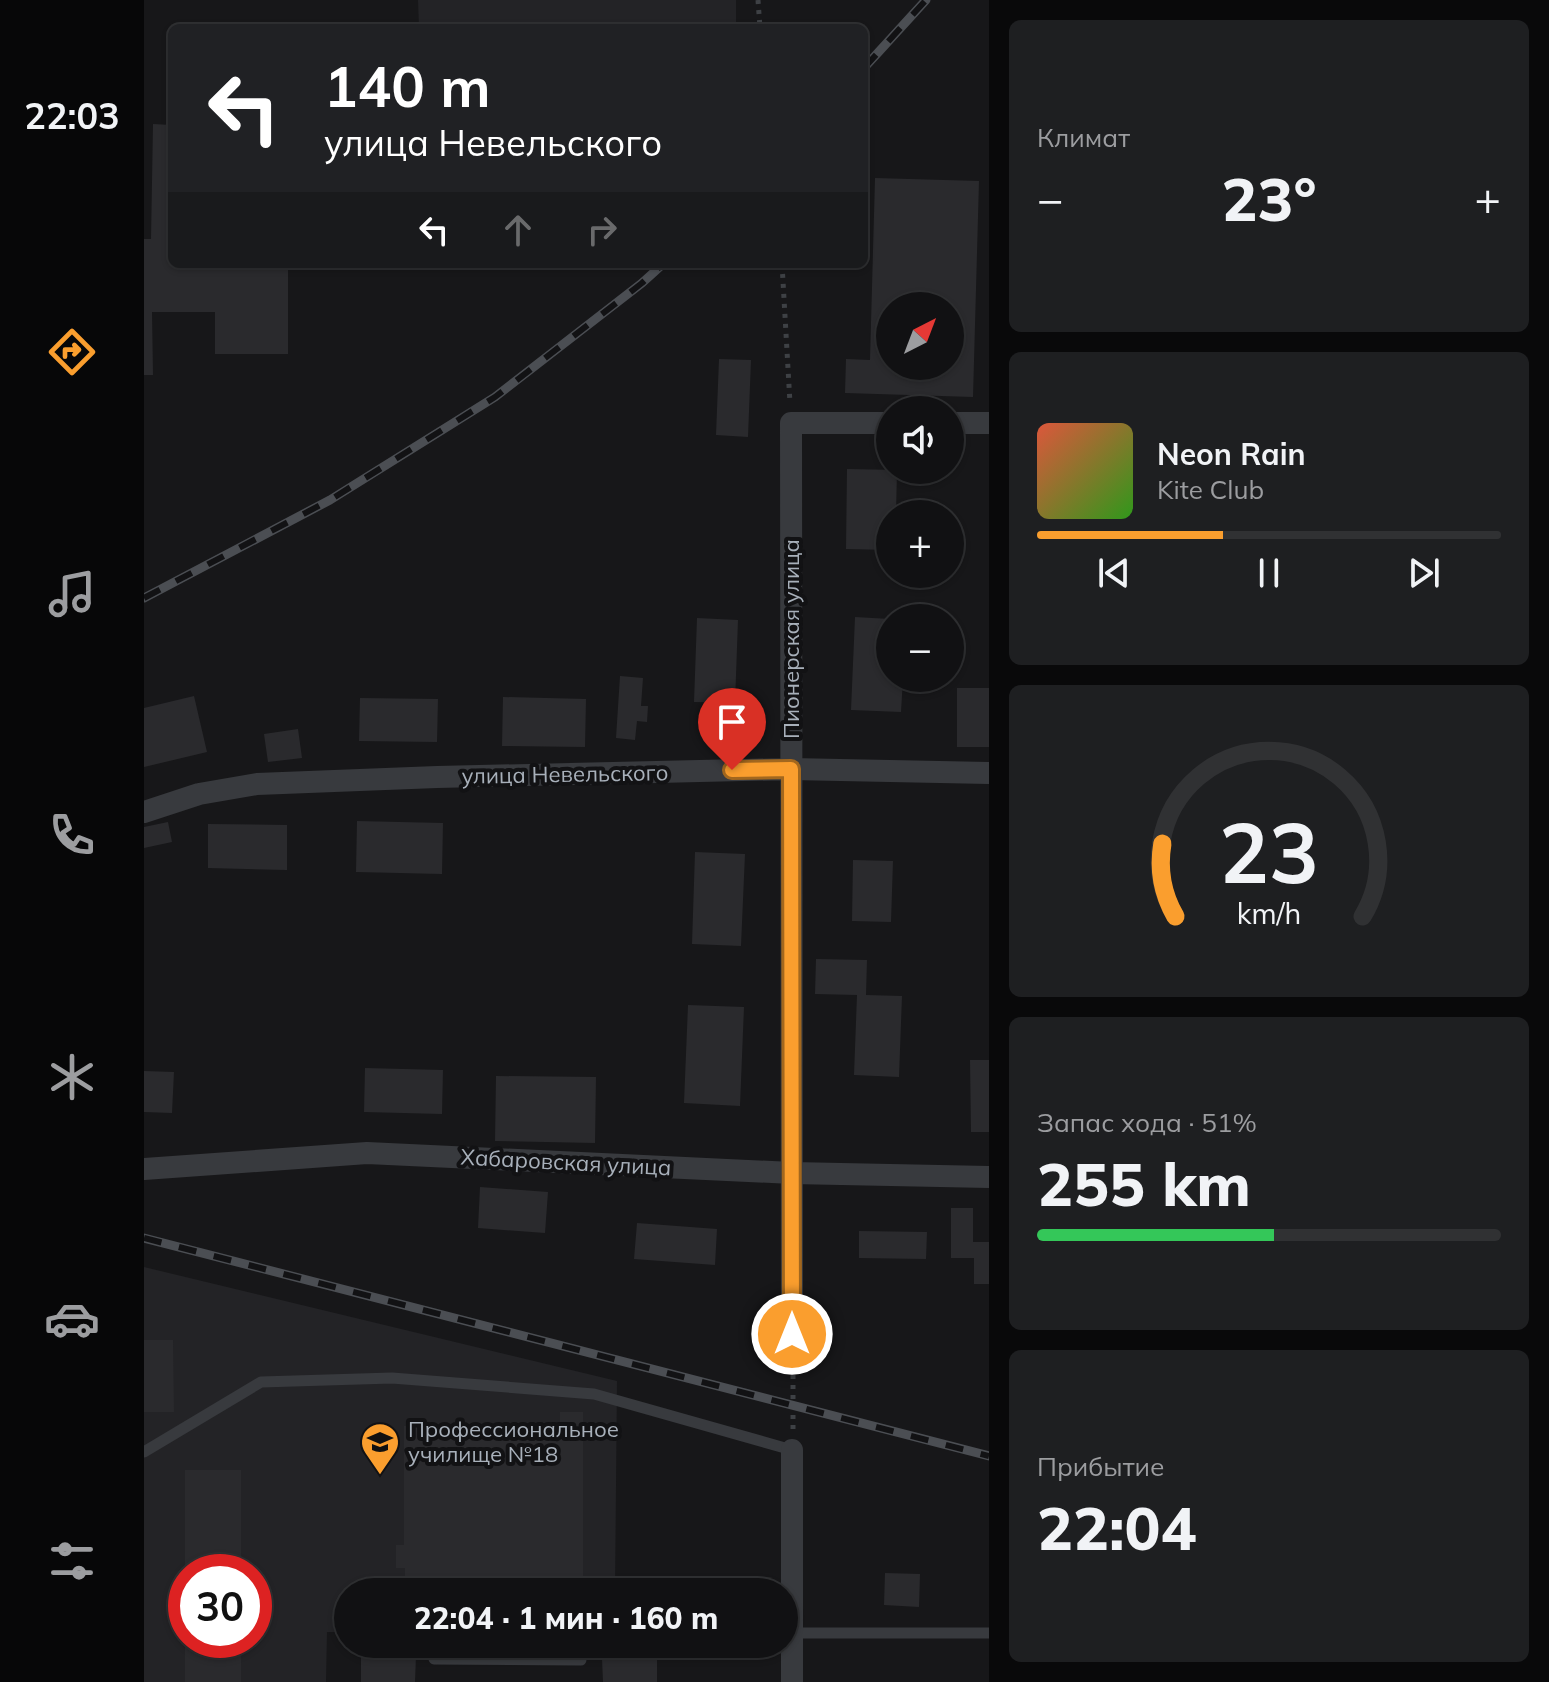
<!DOCTYPE html>
<html lang="ru">
<head>
<meta charset="utf-8">
<style>
	:root { --surface:#111113; --page:#1e1f21; --text:#f1f3f6; --muted:#9c9da0; --line:#303133; --accent:#fa9e2e }
	body { margin:0; font-family:Mulish,sans-serif; background:var(--page); color:var(--text); height:100vh; display:flex; flex-direction:column; font-size:30px; white-space:nowrap }
	* { box-sizing:border-box; margin:0 }
	p { font-size:26px; color:var(--muted) }
	.icon { flex:none; width:44px; height:44px; fill:none; stroke:currentColor; stroke-width:2; stroke-linecap:round; stroke-linejoin:round }
	.map { position:relative; flex:1; overflow:hidden }
	.drawer { display:flex; flex-direction:column; gap:20px; padding:20px; background:#09090a; width:560px }
	.drawer>* { flex:none }
	.guide { position:absolute; left:24px; top:24px; width:700px; height:244px; border-radius:12px; box-shadow:0 2px 6px #0004,0 0 0 2px var(--line); background:#202124; color:#fff; overflow:hidden }
	.needle { width:52px; rotate:42deg }
	.tools { position:absolute; left:732px; top:292px; display:grid; gap:16px }
	.tools a { display:grid; place-items:center; width:88px; height:88px; border-radius:50%; background:var(--surface); box-shadow:0 2px 6px #0004,0 0 0 2px var(--line); font-size:40px }
	.speed { position:absolute; left:24px; top:1554px; display:flex; gap:16px; font-size:40px; font-weight:700; text-align:center }
	.speed>* { display:grid; place-content:center; width:104px; height:104px; border-radius:50%; background:var(--surface); box-shadow:0 2px 6px #0004,0 0 0 2px var(--line); line-height:1 }
	.speed .limit { border:12px solid #d22; background:#fff; color:#111 }
	.pin { position:absolute; display:grid; place-items:center; width:68px; height:68px; color:#fff; margin:-82px -34px; border-radius:50% 50% 50% 0; rotate:-45deg; box-shadow:0 0 8px #0007 }
	.pin .icon { rotate:45deg }
	.me { position:absolute; width:88px; margin:-44px; rotate:0deg; stroke-linejoin:round; filter:drop-shadow(0 0 6px #0008) }
	.turn { display:flex; align-items:center; gap:28px; height:168px; padding:0 24px; font-size:36px }
	.turn .icon { width:104px; height:104px; stroke-width:2.5 }
	.turn b { display:block; font-size:56px; line-height:68px }
	.lanes { display:flex; align-items:center; height:76px; padding:0 24px; background:#0003; justify-content:center; gap:40px; direction:ltr }
	.lanes .off { opacity:.35 }
	.big { font-size:60px; font-weight:800; line-height:1.1 }
	.drawer .widget { flex:1; display:flex; flex-direction:column; justify-content:center; gap:12px; min-width:0; padding:0 28px; border-radius:12px; background:var(--page) }
	.drawer .dial { align-items:center; gap:0 }
	.dial svg { height:208px; overflow:visible; fill:none; stroke:var(--line); stroke-width:7; stroke-linecap:round; text-anchor:middle }
	.dial text { fill:var(--text); stroke:none }
	.song { display:flex; align-items:center; gap:24px }
	.cover { width:96px; height:96px; border-radius:12px; background:linear-gradient(135deg,hsl(10 70% 55%),hsl(110 70% 35%)) }
	.played { height:8px; border-radius:4px; background:linear-gradient(90deg,var(--accent) 40%,var(--line) 40%) }
	.keys { display:flex; justify-content:space-around; direction:ltr }
	.heat { display:flex; justify-content:space-between; align-items:center; font-size:44px; direction:ltr }
	.charge { height:12px; border-radius:6px; background:linear-gradient(90deg,#34c759 51%,var(--line) 0) }
	.trip { position:absolute; left:190px; top:1578px; width:464px; height:80px; border-radius:40px; background:var(--surface); box-shadow:0 2px 6px #0004,0 0 0 2px var(--line); font-weight:800; line-height:80px; text-align:center }
	main { display:flex; flex:1; min-height:0 }
	.tabs { display:flex; flex-direction:column; width:144px; justify-content:space-around; align-items:center; background:#070708; color:var(--muted) }
	.tabs .icon { width:56px; height:56px }
	.tabs .on { color:var(--accent) }
	.tabs b { font-size:36px; color:var(--text) }
	.map>svg:first-child { display:block }
	.built { fill:#232326; fill-rule:evenodd }
	.building { fill:#2a2a2d; fill-rule:evenodd }
	.lines { fill:none; stroke-linecap:round; stroke-linejoin:round }
	.path { stroke:#3e4145; stroke-width:5; stroke-dasharray:4 6; stroke-linecap:butt }
	.service { stroke:#383a3e; stroke-width:11 }
	.minor { stroke:#383a3e; stroke-width:22 }
	.rail-casing { stroke:#4b4e53; stroke-width:9 }
	.rail { stroke:#121214; stroke-width:6; stroke-dasharray:18; stroke-linecap:butt }
	.route-casing { stroke:#a2671e; stroke-width:20 }
	.route { stroke:#fa9e2e; stroke-width:14 }
	.labels { text-anchor:middle; stroke-width:8; stroke-linejoin:round; paint-order:stroke }
	.street-label { font-size:22px; fill:#a8b0ba; stroke:#121214 }
	.poi-label { font-size:22px; fill:#a8b0ba; stroke:#121214; text-anchor:start }
</style>
</head>
<body>
<main>
<nav class="tabs">
<b>22:03</b>
<svg class="icon on" aria-label="directions" viewBox="0 0 24 24"><path d="M12 3l9 9-9 9-9-9zM9 14v-3h6M13 9l2 2-2 2"/></svg>
<svg class="icon" aria-label="music" viewBox="0 0 24 24"><path d="M9 18V5l10-2v13"/><circle cx="6" cy="18" r="3"/><circle cx="16" cy="16" r="3"/></svg>
<svg class="icon" aria-label="phone" viewBox="0 0 24 24"><path d="M5 4h4l2 5-3 2q2 4 5 5l2-3 5 2v4C11 20 4 13 5 4z"/></svg>
<svg class="icon" aria-label="climate" viewBox="0 0 24 24"><path d="M12 3v18M4 7l16 10M4 17L20 7"/></svg>
<svg class="icon" aria-label="car" viewBox="0 0 24 24"><path d="M5 17H2v-5l4-1 3-4h7l3 4 3 1v5h-3M9 17h6M6 11h13"/><circle cx="7" cy="17" r="2"/><circle cx="17" cy="17" r="2"/></svg>
<svg class="icon" aria-label="filters" viewBox="0 0 24 24"><path d="M4 7h16M4 17h16"/><circle cx="9" cy="7" r="2"/><circle cx="15" cy="17" r="2"/></svg>
</nav>
<div class="map">
<svg width="845" height="1682" viewBox="0 0 845 1682">
	<rect width="100%" height="100%" fill="#171719"/>
	<path class="built" d="M274 0H592V28H275Z
		M0 1267 473 1381 471 1592H204V1632H183L182 1682H0ZM42 1572H110V1640H42Z"/>
	<path class="building" d="M9 124 28 125V264H144V354H71V312H8L9 375H0V239H7Z
		M731 178 835 181 829 397 701 393 702 359 726 360ZM746 306H806V366H746Z
		M575 359 607 360 604 437 572 435Z
		M703 469 753 470 752 514H746V550L702 549Z
		M711 617 746 619V678H759L757 712 707 710Z
		M553 618 594 620 591 703 550 702Z
		M476 676 499 678 497 706H504L503 722 493 721 491 740 472 738Z
		M813 688H845V747H813Z
		M50 696 63 752 0 767V708Z
		M359 697 442 699 441 747 358 746Z
		M216 698 294 699 293 742 215 741Z
		M154 729 158 758 124 762 120 734Z
		M213 821 299 823 298 874 212 872Z
		M24 822 28 842 0 848V827Z
		M64 824 143 825V870L64 868Z
		M551 852 601 854 597 946 548 944Z
		M709 860 749 861 747 922 708 921Z
		M672 959 723 960 722 995 758 996 755 1077 710 1075 713 995 671 994Z
		M544 1005 600 1007 596 1106 540 1103Z
		M826 1060H845V1132H827Z
		M221 1068 299 1070 298 1114 220 1112Z
		M0 1071 30 1072 28 1113 0 1112Z
		M352 1076 452 1077 451 1143 351 1141Z
		M336 1187 404 1192 401 1233 334 1228Z
		M807 1208H829V1242H845V1284H830V1258H807Z
		M493 1223 573 1229 571 1265 490 1259Z
		M715 1231 783 1232 782 1259 715 1258Z
		M0 1340H29L30 1412H0Z
		M416 1412H439V1592H261V1568H252V1545H260V1426H416Z
		M41 1470H97V1572H41Z
		M741 1573 776 1574 775 1607 740 1605Z
		M41 1640H97V1682H41Z
		M217 1655 272 1656 271 1682H217Z
		M513 1658V1682H459L458 1659Z"/>
	<g class="lines">
		<path class="path" d="M614 0 616 28
			M638 264 646 403
			M649 1355V1429"/>
		<path class="service" d="M0 1452 117 1382 248 1378 450 1394 648 1450
			M648 1633H845
			M290 1659 437 1660"/>
		<path class="minor" d="M806 423H845
			M0 812 55 794 113 784 293 777 647 769 845 773
			M0 1169 223 1153 648 1173 845 1177
			M648 1334 647 423H746
			M648 1450V1682"/>
		<g class="rail-casing">
			<path id="rail" d="M720 68 782 0
				M0 598 186 500 351 397 498 283 519 264
				M0 1238 845 1456"/>
		</g>
		<use href="#rail" class="rail"/>
	</g>
	<g class="lines">
		<g class="route-casing">
			<path id="route" d="M588 770 647 769 648 1334"/>
		</g>
		<use href="#route" class="route"/>
	</g>
	<defs>
		<g id="university-pin" transform="scale(2)"><path d="M0 17L-7.5 6A9.5 9.5 0 1 1 7.5 6Z" fill="#fa9e2e" stroke="#121214"/><path d="M0-5L7-2L0 1L-7-2ZM-4 1L0 2.5L4 1V4Q0 6-4 4Z" fill="#111"/></g>
	</defs>
	<g fill-rule="evenodd">
		<use href="#university-pin" x="236" y="1442"/>
	</g>
	<g class="labels">
		<g class="street-label">
			<text transform="translate(647 639) rotate(-90)" y="8">Пионерская улица</text>
			<text transform="translate(421 774) rotate(-1)" y="8">улица Невельского</text>
			<text transform="translate(422 1162) rotate(3)" y="8">Хабаровская улица</text>
		</g>
		<g class="poi-label">
			<text x="264" y="1437">Профессиональное<tspan x="264" dy="25">училище №18</tspan></text>
		</g>
	</g>
</svg>
<div class="tools">
<a><svg class="needle" viewBox="-14 -14 28 28"><path d="M0-13l5 13h-10z" fill="#e53935"/><path d="M0 13l5-13h-10z" fill="#9c9da0"/></svg></a>
<a><svg class="icon" aria-label="sound" viewBox="0 0 24 24"><path d="M4 9h4l5-4v14l-5-4H4zM17 9q2 3 0 6"/></svg></a>
<a>+</a>
<a>−</a>
</div>
<div class="speed"><div class="limit">30</div></div>
<div class="pin" style="left:588px;top:770px;background:#d93025"><svg class="icon" aria-label="arrive" viewBox="0 0 24 24"><path d="M6 21V4h12l-3 4 3 4H6"/></svg></div>
<svg class="me" style="left:648px;top:1334px" viewBox="-20 -20 40 40"><circle r="17" fill="#fa9e2e" stroke="#fff" stroke-width="3"/><path d="M0-11L8 9 0 5-8 9z" fill="#fff"/></svg>
<div class="trip">22:04 · 1 мин · 160 m</div>
<div class="guide">
<div class="turn"><svg class="icon" aria-label="left" viewBox="0 0 24 24"><path d="M17 20v-9H6M10 6l-5 5 5 5"/></svg><div><b>140 m</b>улица Невельского</div></div>
<div class="lanes"><svg class="icon" aria-label="left" viewBox="0 0 24 24"><path d="M17 20v-9H6M10 6l-5 5 5 5"/></svg><svg class="icon off" aria-label="ahead" viewBox="0 0 24 24"><path d="M12 20V5M6 11l6-6 6 6"/></svg><svg class="icon off" aria-label="right" viewBox="0 0 24 24"><path d="M7 20v-9h11M14 6l5 5-5 5"/></svg></div>
</div>
</div>
<section class="drawer">
<div class="widget"><p>Климат</p>
<div class="heat"><a>−</a><b class="big">23°</b><a>+</a></div>
</div>
<div class="widget">
<div class="song"><i class="cover"></i><div><b>Neon Rain</b><p>Kite Club</p></div></div>
<div class="played"></div>
<div class="keys"><svg class="icon" aria-label="previous" viewBox="0 0 24 24"><path d="M18 5L8 12l10 7zM5 5v14"/></svg><svg class="icon" aria-label="pause" viewBox="0 0 24 24"><path d="M8 5v14M16 5v14"/></svg><svg class="icon" aria-label="next" viewBox="0 0 24 24"><path d="M6 5l10 7-10 7zM19 5v14"/></svg></div>
</div>
<div class="widget dial"><svg viewBox="0 0 100 80">
<path d="M14 69A42 42 0 1 1 86 69"/>
<path d="M14 69A42 42 0 0 1 9 41" stroke="#fa9e2e"/>
<text x="50" y="56" font-size="32" font-weight="700">23</text>
<text x="50" y="72" font-size="11">km/h</text>
</svg></div>
<div class="widget"><p>Запас хода · 51%</p><b class="big">255 km</b><div class="charge"></div></div>
<div class="widget"><p>Прибытие</p><b class="big">22:04</b></div>
</section>
</main>
</body>
</html>
